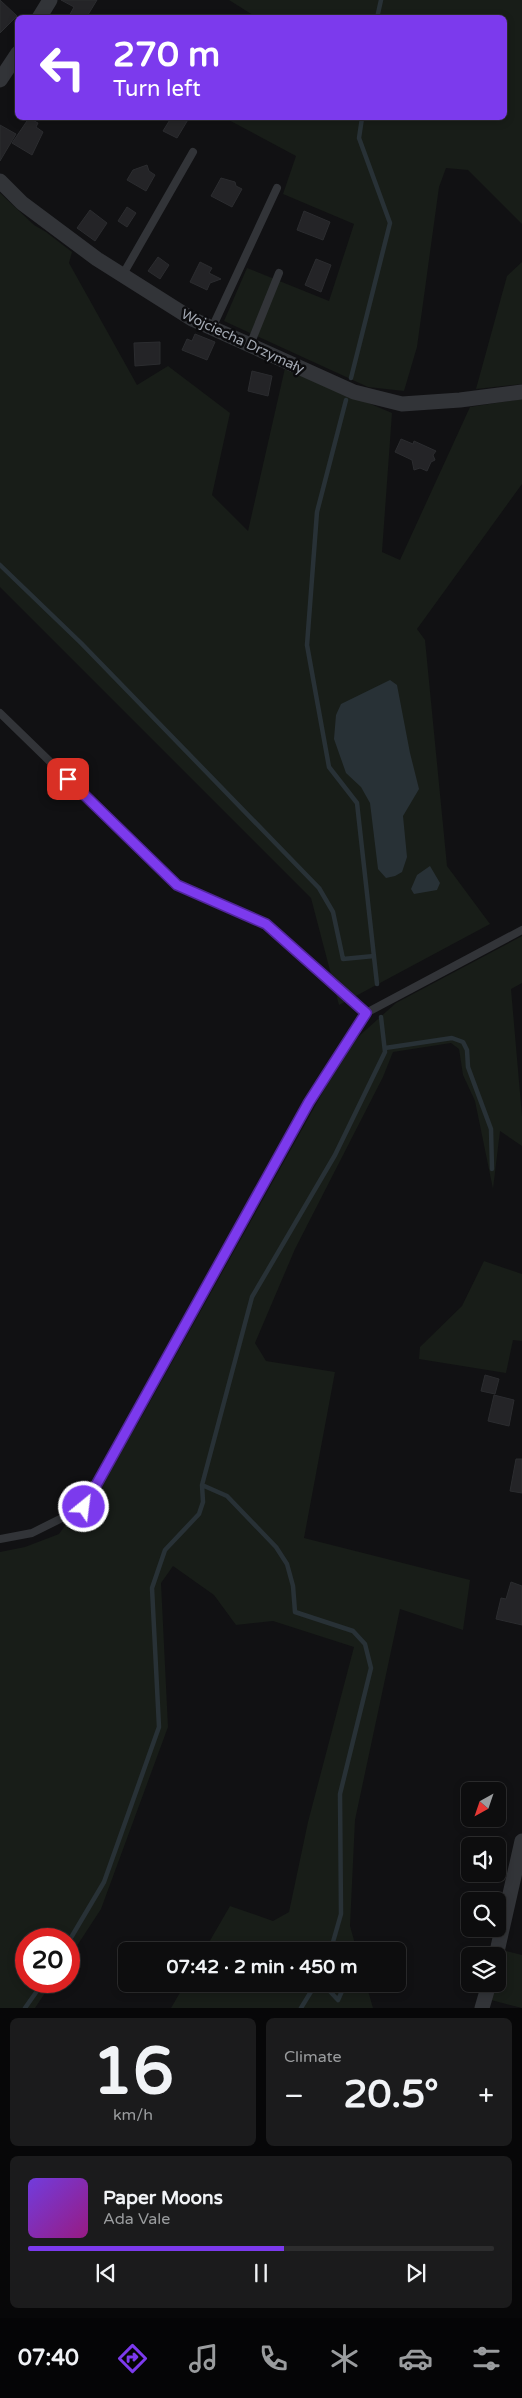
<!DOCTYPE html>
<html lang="en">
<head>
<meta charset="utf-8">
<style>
	:root { --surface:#0d0d0e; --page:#1b1b1c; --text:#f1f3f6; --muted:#9a9c9e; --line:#2d2d2e; --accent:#7c3aed }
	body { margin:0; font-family:"Varela Round",sans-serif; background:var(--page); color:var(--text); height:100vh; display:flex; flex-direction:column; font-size:19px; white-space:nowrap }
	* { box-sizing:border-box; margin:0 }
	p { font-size:16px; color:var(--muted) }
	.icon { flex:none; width:28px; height:28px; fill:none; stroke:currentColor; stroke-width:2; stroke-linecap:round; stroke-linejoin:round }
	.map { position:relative; height:2008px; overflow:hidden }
	.drawer { display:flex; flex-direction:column; gap:10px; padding:10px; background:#070708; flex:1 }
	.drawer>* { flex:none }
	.guide { position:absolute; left:15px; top:15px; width:492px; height:105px; border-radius:8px; box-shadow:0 2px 8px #0003,0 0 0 1px var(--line); background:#7c3aed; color:#fff; overflow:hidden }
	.needle { width:32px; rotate:220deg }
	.controls { position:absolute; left:461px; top:1782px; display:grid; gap:10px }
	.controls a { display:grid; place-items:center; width:45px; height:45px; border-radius:8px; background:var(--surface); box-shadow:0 2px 8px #0003,0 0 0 1px var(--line); font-size:25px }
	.speed { position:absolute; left:15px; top:1928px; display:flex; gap:10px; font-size:25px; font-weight:700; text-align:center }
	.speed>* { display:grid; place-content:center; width:65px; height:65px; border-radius:50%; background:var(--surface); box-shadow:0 2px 8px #0003,0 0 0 1px var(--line); line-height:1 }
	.speed .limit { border:8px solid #d22; background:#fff; color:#111 }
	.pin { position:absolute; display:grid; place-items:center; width:42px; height:42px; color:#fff; margin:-21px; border-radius:10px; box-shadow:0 2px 8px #0006 }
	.me { position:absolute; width:55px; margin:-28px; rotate:29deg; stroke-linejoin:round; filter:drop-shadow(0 0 4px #0008) }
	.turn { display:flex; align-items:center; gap:18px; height:105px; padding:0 15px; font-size:22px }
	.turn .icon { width:65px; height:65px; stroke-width:2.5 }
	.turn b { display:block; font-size:35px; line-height:42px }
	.big { font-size:38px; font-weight:700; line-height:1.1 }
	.drawer .tile { flex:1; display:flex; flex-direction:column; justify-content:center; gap:8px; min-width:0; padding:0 18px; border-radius:8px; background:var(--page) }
	.drawer .dial { align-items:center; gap:0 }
	.dial b { font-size:65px; line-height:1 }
	.song { display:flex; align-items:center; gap:15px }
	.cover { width:60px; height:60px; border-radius:8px; background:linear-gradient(135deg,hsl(260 70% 55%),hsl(310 70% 35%)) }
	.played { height:5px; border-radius:2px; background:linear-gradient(90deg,var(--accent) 55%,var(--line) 55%) }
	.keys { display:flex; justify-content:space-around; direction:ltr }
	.heat { display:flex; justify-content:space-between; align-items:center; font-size:28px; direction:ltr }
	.drawer .tiles { flex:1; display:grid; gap:10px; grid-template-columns:1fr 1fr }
	.tile:last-child { grid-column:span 2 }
	.trip { position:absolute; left:118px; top:1942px; width:288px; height:50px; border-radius:8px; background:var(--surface); box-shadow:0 2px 8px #0003,0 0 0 1px var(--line); font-weight:700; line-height:50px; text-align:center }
	.menu { display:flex; height:80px; justify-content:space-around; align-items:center; background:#050506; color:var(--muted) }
	.menu .icon { width:35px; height:35px }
	.menu .active { color:var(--accent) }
	.menu b { font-size:22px; color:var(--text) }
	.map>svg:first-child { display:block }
	.green { fill:#181d18 }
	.water { fill:#283136 }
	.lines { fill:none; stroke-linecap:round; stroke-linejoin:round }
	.stream { stroke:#283136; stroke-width:4.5 }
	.building { fill:#242427; stroke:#2b2c2f }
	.lane { stroke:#323438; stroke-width:8 }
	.street { stroke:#323438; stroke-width:15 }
	.route-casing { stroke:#51269a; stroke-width:12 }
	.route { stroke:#7c3aed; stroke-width:9 }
	.labels { text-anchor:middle; stroke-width:5; stroke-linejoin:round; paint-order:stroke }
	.street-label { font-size:14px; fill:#a3a9b3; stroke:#0c0c0e }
</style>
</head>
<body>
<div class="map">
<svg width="522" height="2008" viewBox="0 0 522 2008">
	<rect width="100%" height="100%" fill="#111113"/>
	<path class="green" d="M229 0H522V224L468 170 446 168 439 187 417 347 404 391 368 387 224 321 247 268 329 301 354 224 283 194 296 156 225 118H505V18L256 17Z
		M0 193 34 225 46 232 72 252 69 263 137 385 168 366 230 413 212 495 248 531 285 368 392 413 382 552 400 560 470 407 522 399V484L417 629 425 640 447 866 490 924 339 1005 311 898 0 587Z
		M522 262V384L476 389 507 276Z
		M522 936V983L511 989 522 1116V1146L500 1131 493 1189 475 1101 463 1075 459 1049 451 1043 393 1052 383 1077 295 1249 255 1343 266 1361 335 1372 304 1538 470 1580 463 1630 400 1609 355 1820 350 1926 357 1951H204L230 1906 273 1921 289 1912 308 1822 354 1647 273 1621 236 1625 214 1595 173 1566 161 1583 168 1727 101 1909 69 1958V1939H26V1981H53L35 2008H0V1552L25 1547 59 1534 137 1425 349 1045 396 1003Z
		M484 1261 522 1274V1341L513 1340 506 1373 419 1359 420 1347 462 1306Z
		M502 1950 522 1955V2008L487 1999 492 1984H498V1964Z
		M185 1984H366L373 2008H171Z"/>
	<path class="water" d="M390 680 397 685 410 753 419 789 403 816 407 857 402 872 395 876 386 878 378 869 370 803 361 787 346 773 334 739 336 715 341 704Z
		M430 866 440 883 437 890 414 894 411 889 417 875Z"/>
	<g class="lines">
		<path class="stream" d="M377 18 381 0
			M351 378 390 223 359 138 362 118
			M346 400 317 512 307 645 329 767 357 803 377 984
			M0 565 81 643 319 888 333 912 343 959 374 956
			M385 1048 452 1038 463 1042 467 1050 468 1067 491 1129 492 1169
			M69 1941 104 1882 159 1727 152 1588 165 1550 199 1514 203 1502 202 1485
			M333 1951V1942L341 1914 340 1794 371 1668 365 1644 353 1631 295 1612 293 1586 287 1564 276 1547 227 1496 202 1485 252 1297 335 1155 385 1052 381 1017
			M25 2008 44 1981
			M301 2008 312 1990 325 1986 338 2000 342 1991 336 1984"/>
	</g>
	<path class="building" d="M0 0 17 16 0 33Z
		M61 0H97L86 18H68L74 7Z
		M29 118 38 123 36 127 43 132 32 155 12 143Z
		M171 118H189L177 138 163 131Z
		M0 125 16 134 0 161Z
		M147 165 149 171 155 175 146 191 127 180 133 170Z
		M221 178 235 182 236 186 242 189 232 207 211 196Z
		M127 207 136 213 127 227 118 221Z
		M90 210 107 223 95 241 77 228Z
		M304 211 330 222 323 240 297 230Z
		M158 257 169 265 160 279 148 271Z
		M316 259 331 265 321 292 305 285Z
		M200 262 212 268 209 273 221 279 210 283 207 290 190 282Z
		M195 334 215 342 207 360 182 350 187 339 192 341Z
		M160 342V364L135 366 134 343Z
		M252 371 272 376 268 396 248 391Z
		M401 439 413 444 414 441 436 451 433 455 435 460 431 462 427 471 420 468 414 470 412 460 395 452Z
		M485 1375 499 1379 495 1394 481 1391Z
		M494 1395 514 1400 509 1426 488 1421Z
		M516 1459H522V1493L510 1491Z
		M511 1582 522 1586V1625L496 1619 501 1598 506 1599Z"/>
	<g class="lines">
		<path class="lane" d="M122 276 193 152
			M212 328 277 188
			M250 345 279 273
			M0 713 177 885 267 924 366 1013
			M0 1539 32 1533 84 1507 309 1102 366 1013 522 930"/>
		<path class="street" d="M39 18 50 0
			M0 80 18 53
			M0 181 22 203 97 259 192 319 354 392 402 404 460 400 522 392
			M496 1956 522 1841
			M482 2008 489 1984"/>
	</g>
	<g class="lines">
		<g class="route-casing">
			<path id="route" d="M68 779 177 885 266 924 366 1013 309 1102 84 1507"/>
		</g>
		<use href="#route" class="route"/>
	</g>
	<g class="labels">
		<g class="street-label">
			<text transform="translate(243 341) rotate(25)" y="5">Wojciecha Drzymały</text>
		</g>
	</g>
</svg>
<div class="controls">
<a><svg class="needle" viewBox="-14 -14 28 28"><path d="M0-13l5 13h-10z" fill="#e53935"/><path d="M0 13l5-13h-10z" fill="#9a9c9e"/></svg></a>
<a><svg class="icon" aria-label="sound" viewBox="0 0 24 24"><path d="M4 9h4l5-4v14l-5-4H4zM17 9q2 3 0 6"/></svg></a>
<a><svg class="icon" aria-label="search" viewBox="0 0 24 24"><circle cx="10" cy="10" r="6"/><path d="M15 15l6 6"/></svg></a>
<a><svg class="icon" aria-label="layers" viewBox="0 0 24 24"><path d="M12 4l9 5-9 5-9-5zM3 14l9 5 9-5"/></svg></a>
</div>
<div class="speed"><div class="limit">20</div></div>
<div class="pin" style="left:68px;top:779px;background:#d93025"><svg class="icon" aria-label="arrive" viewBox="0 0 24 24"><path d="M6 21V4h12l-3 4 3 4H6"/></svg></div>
<svg class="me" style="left:84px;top:1507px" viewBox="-20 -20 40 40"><circle r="17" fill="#7c3aed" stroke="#fff" stroke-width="3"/><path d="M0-11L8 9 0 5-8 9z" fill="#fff"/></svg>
<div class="trip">07:42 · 2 min · 450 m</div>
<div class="guide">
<div class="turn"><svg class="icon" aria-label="left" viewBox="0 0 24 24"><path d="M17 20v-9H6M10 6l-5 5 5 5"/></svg><div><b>270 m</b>Turn left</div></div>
</div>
</div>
<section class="drawer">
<div class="tiles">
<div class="tile dial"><b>16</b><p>km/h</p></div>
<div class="tile"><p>Climate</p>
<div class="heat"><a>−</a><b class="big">20.5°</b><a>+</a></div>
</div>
<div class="tile">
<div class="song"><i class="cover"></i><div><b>Paper Moons</b><p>Ada Vale</p></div></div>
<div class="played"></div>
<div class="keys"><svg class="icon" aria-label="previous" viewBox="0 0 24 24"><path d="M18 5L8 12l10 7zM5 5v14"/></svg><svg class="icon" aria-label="pause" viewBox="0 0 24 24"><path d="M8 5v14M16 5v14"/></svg><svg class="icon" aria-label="next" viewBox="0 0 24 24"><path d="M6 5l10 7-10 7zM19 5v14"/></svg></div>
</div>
</div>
</section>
<nav class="menu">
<b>07:40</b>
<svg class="icon active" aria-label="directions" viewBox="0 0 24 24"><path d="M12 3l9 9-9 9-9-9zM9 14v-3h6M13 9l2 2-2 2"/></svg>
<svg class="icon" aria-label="music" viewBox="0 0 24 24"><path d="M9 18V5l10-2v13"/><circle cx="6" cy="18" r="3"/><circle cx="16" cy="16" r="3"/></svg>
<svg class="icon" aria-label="phone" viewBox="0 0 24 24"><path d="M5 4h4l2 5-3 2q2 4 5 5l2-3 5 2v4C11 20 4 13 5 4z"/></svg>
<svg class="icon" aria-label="climate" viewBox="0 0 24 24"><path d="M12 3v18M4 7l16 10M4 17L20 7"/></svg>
<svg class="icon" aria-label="car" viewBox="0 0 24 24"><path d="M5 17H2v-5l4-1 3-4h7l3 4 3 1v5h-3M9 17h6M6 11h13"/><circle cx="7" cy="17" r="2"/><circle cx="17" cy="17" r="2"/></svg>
<svg class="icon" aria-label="filters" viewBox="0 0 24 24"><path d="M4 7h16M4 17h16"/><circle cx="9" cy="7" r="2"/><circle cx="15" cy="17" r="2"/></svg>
</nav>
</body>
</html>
